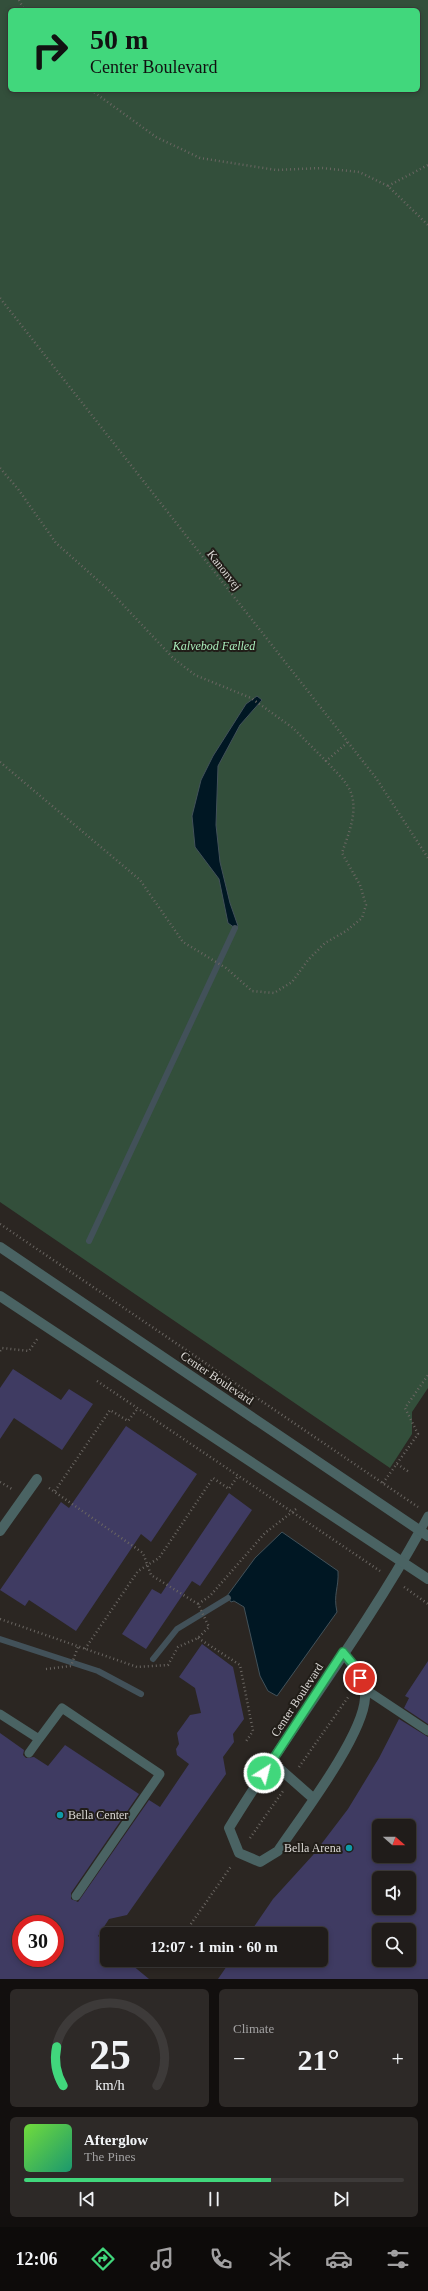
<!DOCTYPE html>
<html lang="en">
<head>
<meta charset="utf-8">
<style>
	:root { --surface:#201c1a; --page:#2d2927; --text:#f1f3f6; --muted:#a2a1a2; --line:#3d3a39; --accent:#41d77c }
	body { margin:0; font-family:"Times New Roman",serif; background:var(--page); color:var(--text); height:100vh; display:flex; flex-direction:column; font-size:15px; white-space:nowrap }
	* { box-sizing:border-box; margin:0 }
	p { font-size:13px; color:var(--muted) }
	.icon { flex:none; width:22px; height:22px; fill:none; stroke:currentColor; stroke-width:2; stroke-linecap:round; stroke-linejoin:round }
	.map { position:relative; height:1979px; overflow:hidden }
	.side { display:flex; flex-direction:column; gap:10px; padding:10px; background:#120f0e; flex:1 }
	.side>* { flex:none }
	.banner { position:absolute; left:8px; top:8px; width:412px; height:84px; border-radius:6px; box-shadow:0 2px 6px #0003,0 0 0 1px var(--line); background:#41d77c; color:#111; overflow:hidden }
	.needle { width:26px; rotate:111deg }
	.buttons { position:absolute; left:372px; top:1819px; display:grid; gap:8px }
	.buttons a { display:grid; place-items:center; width:44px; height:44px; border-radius:6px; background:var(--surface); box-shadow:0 2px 6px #0003,0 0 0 1px var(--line); font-size:20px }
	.speed { position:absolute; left:12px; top:1915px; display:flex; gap:8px; font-size:20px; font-weight:700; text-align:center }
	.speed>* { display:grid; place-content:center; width:52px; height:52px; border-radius:50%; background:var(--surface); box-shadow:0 2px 6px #0003,0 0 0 1px var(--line); line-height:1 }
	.speed .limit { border:6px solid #d22; background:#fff; color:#111 }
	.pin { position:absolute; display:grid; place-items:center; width:34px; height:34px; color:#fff; margin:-17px; border:2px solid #fff; border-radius:50%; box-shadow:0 1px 4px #0007 }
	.me { position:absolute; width:44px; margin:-22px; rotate:36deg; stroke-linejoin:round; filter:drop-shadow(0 0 3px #0008) }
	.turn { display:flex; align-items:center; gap:14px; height:84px; padding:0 16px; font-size:18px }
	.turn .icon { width:52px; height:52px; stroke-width:2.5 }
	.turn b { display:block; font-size:28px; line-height:34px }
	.big { font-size:30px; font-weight:700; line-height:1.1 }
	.side .card { flex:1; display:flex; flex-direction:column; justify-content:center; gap:6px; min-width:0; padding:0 14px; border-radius:6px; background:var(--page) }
	.side .dial { align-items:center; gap:0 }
	.dial svg { height:104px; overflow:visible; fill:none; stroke:var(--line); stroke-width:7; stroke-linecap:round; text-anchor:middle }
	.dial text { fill:var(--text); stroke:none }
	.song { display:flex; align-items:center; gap:12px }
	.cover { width:48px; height:48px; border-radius:6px; background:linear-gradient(135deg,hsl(100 70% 55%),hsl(160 70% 35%)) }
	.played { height:4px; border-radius:2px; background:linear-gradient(90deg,var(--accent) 65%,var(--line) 65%) }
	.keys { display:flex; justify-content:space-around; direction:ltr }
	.heat { display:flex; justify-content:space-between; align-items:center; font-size:22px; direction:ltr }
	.side .tiles { flex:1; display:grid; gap:10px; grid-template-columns:1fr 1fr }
	.card:last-child { grid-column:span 2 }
	.trip { position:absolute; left:100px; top:1927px; width:228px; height:40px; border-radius:6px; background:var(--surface); box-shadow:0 2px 6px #0003,0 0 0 1px var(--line); font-weight:700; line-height:40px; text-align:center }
	.dock { display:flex; height:64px; justify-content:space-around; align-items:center; background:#0d0b0a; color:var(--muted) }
	.dock .icon { width:28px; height:28px }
	.dock .active { color:var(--accent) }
	.dock b { font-size:18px; color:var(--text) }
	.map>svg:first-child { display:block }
	.green { fill:#334f3b; fill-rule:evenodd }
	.water { fill:#001723; stroke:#425159 }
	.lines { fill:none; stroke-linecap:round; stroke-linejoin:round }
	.stream { stroke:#425159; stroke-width:6 }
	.building { fill:#3f3b62; fill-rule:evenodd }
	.path { stroke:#6a6662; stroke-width:2.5; stroke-dasharray:1 3; stroke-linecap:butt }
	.service { stroke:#4a6363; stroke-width:9 }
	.minor { stroke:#4a6363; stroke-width:10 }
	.tertiary { stroke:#4a6363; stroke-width:10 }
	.route-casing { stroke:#2a8c51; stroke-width:10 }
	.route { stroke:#41d77c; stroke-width:7 }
	.culture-dot { fill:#0f9aa8; stroke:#211d18; stroke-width:1.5 }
	.labels { text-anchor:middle; stroke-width:4; stroke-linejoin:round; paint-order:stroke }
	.street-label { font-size:12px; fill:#dcd9d6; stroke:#211d18 }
	.park-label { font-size:12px; font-style:italic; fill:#aaeebc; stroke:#211d18 }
	.poi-label { font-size:12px; fill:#dcd9d6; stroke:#211d18; text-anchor:start }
</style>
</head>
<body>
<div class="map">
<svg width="428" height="1979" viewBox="0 0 428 1979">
	<rect width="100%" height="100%" fill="#2b2622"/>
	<path class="green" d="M0 0H428V1388L412 1412V1434L390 1468 0 1202ZM10 10H418V90H10Z"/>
	<path class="water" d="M257 696 262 700 240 725 218 766 216 825 220 862 230 903 238 926 235 928 228 923 219 879 195 847 192 816 201 780 213 756 246 704Z
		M282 1532 338 1571C339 1588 333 1594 337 1612L277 1696 268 1691 260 1676 244 1607 234 1601 231 1602 227 1596 255 1558Z"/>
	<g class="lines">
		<path class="stream" d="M89 1241 235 928
			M0 1639 98 1671 141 1694
			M153 1659 177 1629 228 1598"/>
	</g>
	<path class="building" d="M13 1369 61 1400 69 1389 93 1404 62 1450 14 1418 0 1439V1388Z
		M126 1426 197 1474 151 1542 141 1534 76 1631 29 1600 25 1606 0 1590 61 1502 69 1508Z
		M229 1493 252 1510 200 1586 192 1581 146 1649 122 1634 152 1589 161 1594Z
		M202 1644 233 1667 244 1719 233 1734 234 1742 223 1757 226 1774 127 1915 109 1919 98 1936 107 1944V1960H126L149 1979H0V1733L24 1750 23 1755 26 1758 34 1757 48 1766 65 1745 139 1794 71 1893V1899L78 1902 149 1800 160 1807 189 1764 177 1755 176 1749 179 1744 177 1733 190 1715 201 1713 195 1688 179 1677ZM21 1924H55V1958H21Z
		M428 1661V1724L404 1708 409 1698 405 1696Z
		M399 1719 428 1737V1979H218L231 1960H321V1934H249L273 1899 313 1855 348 1809 379 1758ZM379 1826H409V1856H379ZM379 1878H409V1908H379ZM379 1930H409V1960H379Z"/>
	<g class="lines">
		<path class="path" d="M19 0 24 10
			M91 90 156 137 200 158 276 170 322 168 359 172 388 186 428 225
			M388 186 428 165
			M0 298 376 778 428 858
			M0 468 18 489 56 543 112 593 173 658 195 675 251 698 293 728 326 761
			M0 762 140 880 183 942 226 968 252 991 274 993 292 982 308 960 325 943 346 931 362 918 366 905 360 885 342 853C349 832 361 806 347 785 341 776 333 769 326 761L348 742
			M0 1224 418 1507
			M0 1351 2 1348 29 1351 38 1338
			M97 1381 380 1571
			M397 1464 409 1472
			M0 1482 12 1489
			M383 1483 418 1434 405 1408 428 1375
			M49 1488 143 1553 151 1575 198 1604
			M55 1491 110 1410 128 1421 138 1408
			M404 1587 428 1604
			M0 1619 137 1667 168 1665 178 1647 198 1638 209 1627 198 1604 210 1596 265 1533 296 1509
			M198 1638 240 1665 253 1731 245 1743
			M85 1649 138 1571 159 1558 213 1478 229 1489 238 1476
			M46 1669 71 1666 78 1647
			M299 1767 349 1696
			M250 1838 283 1791
			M184 1934 232 1865"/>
		<path class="service" d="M420 1531 428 1516
			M362 1687 428 1731
			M0 1714 39 1739 62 1708 160 1774 76 1896
			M29 1753 39 1739"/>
		<path class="minor" d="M0 1531 37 1479
			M343 1653C353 1665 366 1681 365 1698 363 1736 301 1817 278 1851L260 1862 239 1853 229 1828C290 1728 363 1634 420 1531
			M272 1762 314 1799"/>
		<path class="tertiary" d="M0 1247 428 1536
			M0 1296 428 1579"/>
	</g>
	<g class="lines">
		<g class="route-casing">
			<path id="route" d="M264 1773 343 1652 357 1669 360 1678"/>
		</g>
		<use href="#route" class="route"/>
	</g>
	<g class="culture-dot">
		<circle cx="60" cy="1815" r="4"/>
		<circle cx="349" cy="1848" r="4"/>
	</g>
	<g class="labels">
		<g class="street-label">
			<text transform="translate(224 570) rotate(52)" y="4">Kanonvej</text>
			<text transform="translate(217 1378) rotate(34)" y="4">Center Boulevard</text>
			<text transform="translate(297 1700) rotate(-57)" y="4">Center Boulevard</text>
		</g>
		<g class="park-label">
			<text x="214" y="650">Kalvebod Fælled</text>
		</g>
		<g class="poi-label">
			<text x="68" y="1819">Bella Center</text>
			<text x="341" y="1852" text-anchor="end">Bella Arena</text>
		</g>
	</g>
</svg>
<div class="buttons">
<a><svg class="needle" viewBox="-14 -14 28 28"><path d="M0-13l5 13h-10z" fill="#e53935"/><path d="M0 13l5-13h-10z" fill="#a2a1a2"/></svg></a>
<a><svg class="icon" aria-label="sound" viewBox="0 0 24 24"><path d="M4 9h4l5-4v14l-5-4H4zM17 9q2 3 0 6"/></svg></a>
<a><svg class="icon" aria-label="search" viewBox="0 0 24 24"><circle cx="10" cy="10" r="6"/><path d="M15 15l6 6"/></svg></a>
</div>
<div class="speed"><div class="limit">30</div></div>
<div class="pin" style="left:360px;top:1678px;background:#d93025"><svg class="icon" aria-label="arrive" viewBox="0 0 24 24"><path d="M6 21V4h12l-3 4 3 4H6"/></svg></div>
<svg class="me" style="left:264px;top:1773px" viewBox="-20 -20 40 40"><circle r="17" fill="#41d77c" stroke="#fff" stroke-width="3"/><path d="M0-11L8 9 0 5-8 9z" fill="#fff"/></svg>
<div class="trip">12:07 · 1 min · 60 m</div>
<div class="banner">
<div class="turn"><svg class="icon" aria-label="right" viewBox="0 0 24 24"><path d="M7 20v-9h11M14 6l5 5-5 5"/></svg><div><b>50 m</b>Center Boulevard</div></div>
</div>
</div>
<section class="side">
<div class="tiles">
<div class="card dial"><svg viewBox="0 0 100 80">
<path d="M14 69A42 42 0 1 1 86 69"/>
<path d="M14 69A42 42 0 0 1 9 39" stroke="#41d77c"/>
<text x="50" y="56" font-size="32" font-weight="700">25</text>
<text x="50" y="72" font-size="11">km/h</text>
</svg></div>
<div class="card"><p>Climate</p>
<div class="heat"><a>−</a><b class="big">21°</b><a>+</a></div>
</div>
<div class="card">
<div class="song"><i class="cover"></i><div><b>Afterglow</b><p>The Pines</p></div></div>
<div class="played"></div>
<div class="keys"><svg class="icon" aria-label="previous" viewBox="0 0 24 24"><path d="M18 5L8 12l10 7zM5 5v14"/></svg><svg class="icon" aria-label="pause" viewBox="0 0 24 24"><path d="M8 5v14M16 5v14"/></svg><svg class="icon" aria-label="next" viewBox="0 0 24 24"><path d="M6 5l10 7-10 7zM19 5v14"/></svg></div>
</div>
</div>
</section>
<nav class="dock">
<b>12:06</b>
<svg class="icon active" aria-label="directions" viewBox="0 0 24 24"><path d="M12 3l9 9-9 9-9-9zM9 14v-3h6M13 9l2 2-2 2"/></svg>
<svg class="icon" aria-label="music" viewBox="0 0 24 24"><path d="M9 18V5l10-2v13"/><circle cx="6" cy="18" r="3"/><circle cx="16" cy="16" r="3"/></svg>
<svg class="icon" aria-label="phone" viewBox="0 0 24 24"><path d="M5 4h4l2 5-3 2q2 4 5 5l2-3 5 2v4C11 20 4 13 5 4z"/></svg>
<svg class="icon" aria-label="climate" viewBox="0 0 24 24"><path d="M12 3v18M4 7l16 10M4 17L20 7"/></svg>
<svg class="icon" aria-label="car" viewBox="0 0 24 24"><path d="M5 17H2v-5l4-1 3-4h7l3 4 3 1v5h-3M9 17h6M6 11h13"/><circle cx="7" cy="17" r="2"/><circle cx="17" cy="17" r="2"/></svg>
<svg class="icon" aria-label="filters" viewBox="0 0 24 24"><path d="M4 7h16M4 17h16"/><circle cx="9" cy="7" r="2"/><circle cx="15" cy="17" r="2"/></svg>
</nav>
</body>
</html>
